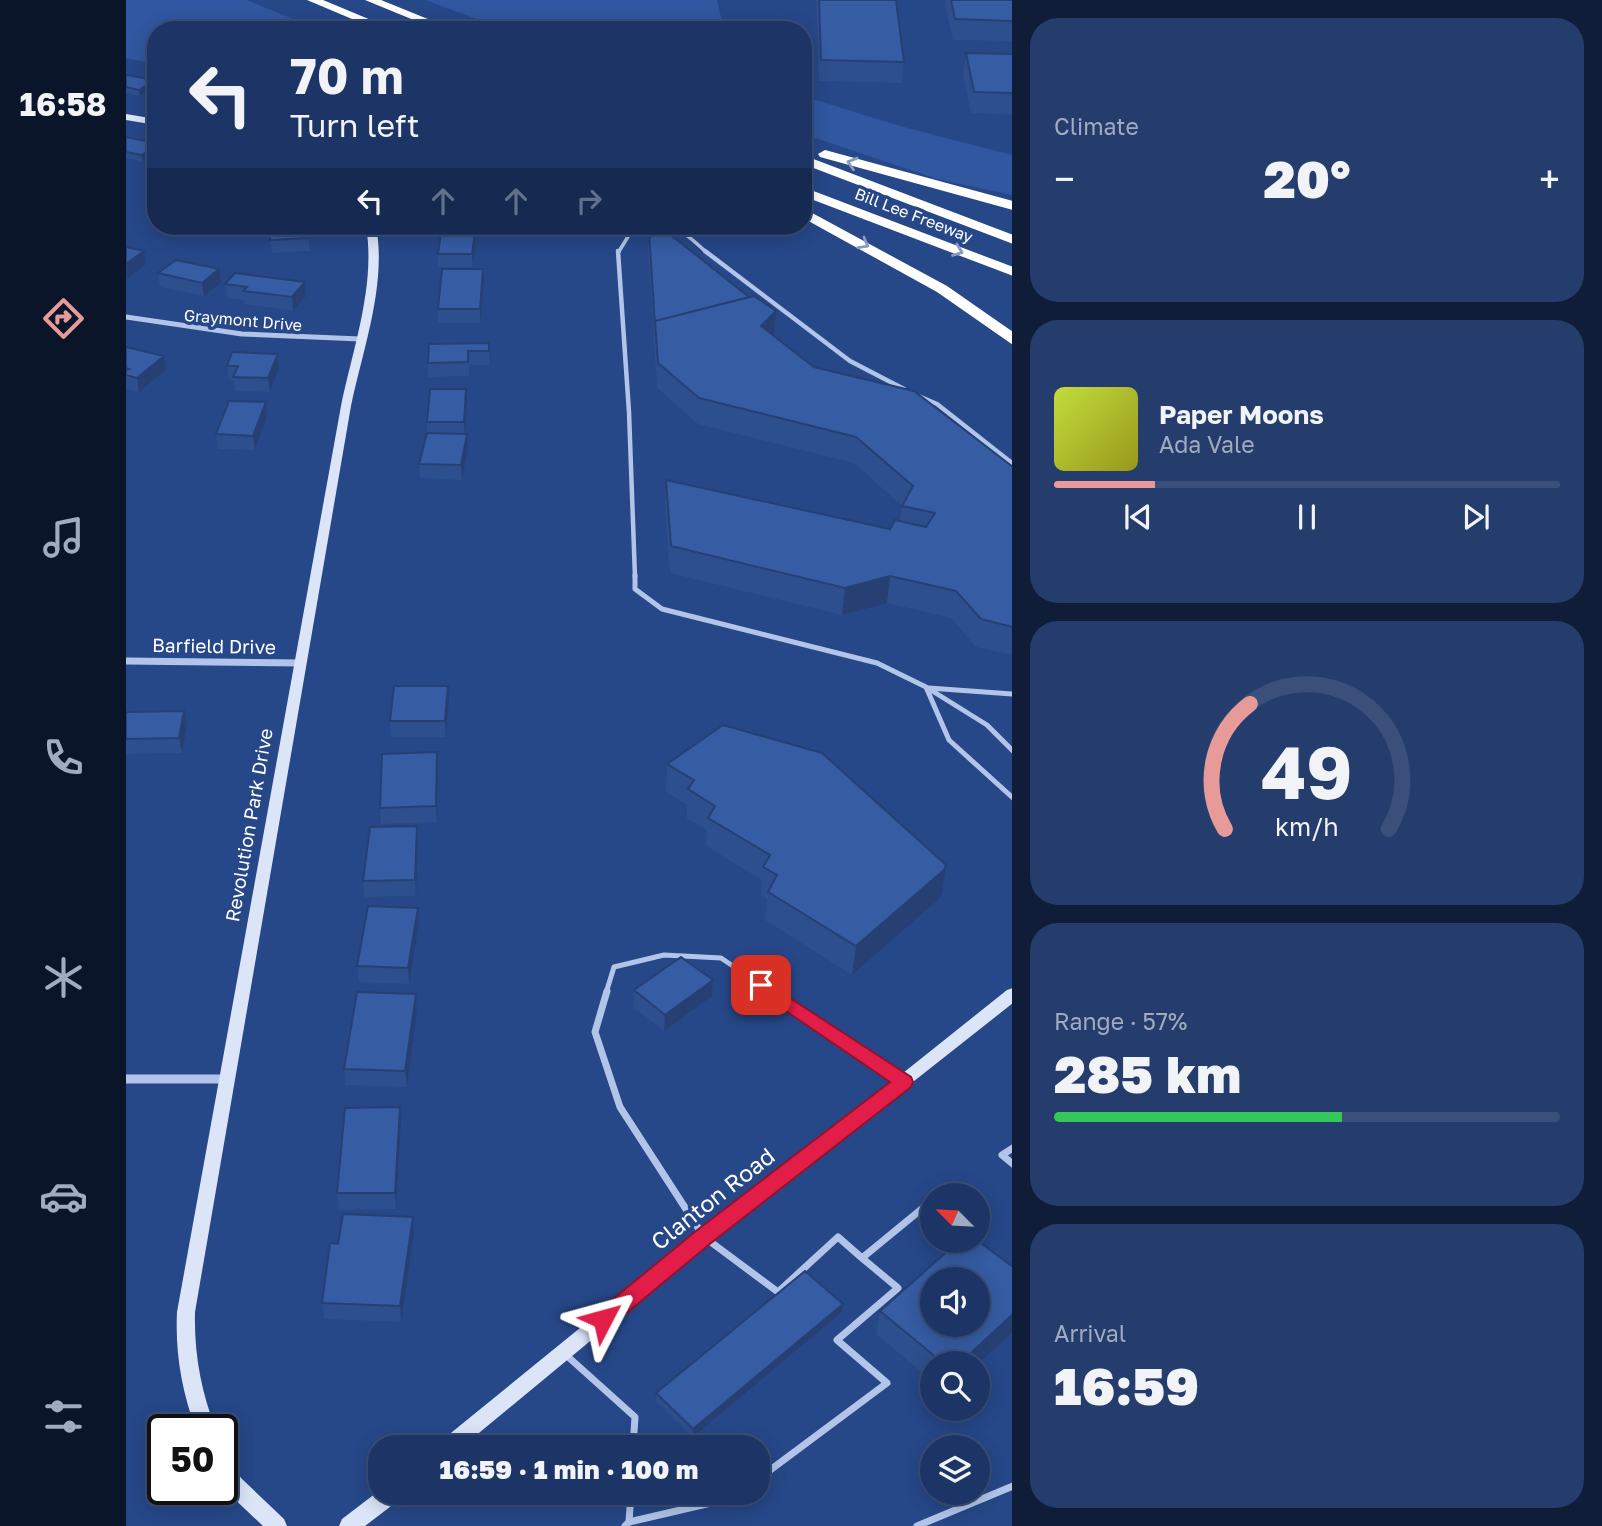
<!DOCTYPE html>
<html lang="en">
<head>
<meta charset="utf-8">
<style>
	:root { --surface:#1c3566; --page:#253d6c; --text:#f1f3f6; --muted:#a0abbf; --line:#3a507a; --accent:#e69b98 }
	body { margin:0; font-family:"Golos Text",sans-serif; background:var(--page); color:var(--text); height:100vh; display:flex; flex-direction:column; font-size:26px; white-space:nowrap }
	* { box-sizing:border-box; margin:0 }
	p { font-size:23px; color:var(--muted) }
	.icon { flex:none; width:38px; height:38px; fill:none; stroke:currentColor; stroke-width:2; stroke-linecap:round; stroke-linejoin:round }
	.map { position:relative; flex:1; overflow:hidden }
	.drawer { display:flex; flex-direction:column; gap:18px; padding:18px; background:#0f1d38; width:590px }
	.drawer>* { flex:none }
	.top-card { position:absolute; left:21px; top:21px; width:665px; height:214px; border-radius:28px; box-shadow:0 4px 18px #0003,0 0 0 2px var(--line); background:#1c3566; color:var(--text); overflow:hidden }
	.needle { width:46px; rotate:294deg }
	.buttons { position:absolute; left:794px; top:1183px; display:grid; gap:14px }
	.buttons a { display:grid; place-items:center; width:70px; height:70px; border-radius:50%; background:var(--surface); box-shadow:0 4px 18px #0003,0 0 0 2px var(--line); font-size:35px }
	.speed { position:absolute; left:21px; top:1414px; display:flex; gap:14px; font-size:35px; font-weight:700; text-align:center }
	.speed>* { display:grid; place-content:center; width:91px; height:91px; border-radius:50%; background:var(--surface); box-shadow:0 4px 18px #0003,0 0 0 2px var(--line); line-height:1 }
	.speed .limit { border:4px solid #111; border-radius:10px; background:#fff; color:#111 }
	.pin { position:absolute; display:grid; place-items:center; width:60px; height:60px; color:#fff; margin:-30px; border-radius:14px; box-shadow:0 4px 10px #0006 }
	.me { position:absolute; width:77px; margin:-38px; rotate:51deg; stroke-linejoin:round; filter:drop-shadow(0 0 5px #0008) }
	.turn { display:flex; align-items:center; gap:24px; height:147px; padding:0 28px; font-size:32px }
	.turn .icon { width:91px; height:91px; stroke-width:2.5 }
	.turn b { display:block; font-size:49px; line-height:60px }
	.lanes { display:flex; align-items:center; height:66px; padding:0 28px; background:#0003; justify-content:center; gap:35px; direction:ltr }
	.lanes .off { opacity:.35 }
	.big { font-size:52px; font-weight:800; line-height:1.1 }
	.drawer .tile { flex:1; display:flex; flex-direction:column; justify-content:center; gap:10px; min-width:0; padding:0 24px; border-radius:28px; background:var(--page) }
	.drawer .dial { align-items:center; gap:0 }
	.dial svg { height:182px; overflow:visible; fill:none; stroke:var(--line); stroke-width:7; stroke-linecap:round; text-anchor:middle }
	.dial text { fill:var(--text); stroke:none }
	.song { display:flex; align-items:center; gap:21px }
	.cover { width:84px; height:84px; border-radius:10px; background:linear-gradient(135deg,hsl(70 70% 55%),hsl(60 70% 35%)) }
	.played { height:7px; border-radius:4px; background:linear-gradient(90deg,var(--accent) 20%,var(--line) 20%) }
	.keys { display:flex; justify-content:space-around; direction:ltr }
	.heat { display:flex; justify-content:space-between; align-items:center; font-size:38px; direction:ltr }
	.charge { height:10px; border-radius:5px; background:linear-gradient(90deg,#34c759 57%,var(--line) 0) }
	.trip { position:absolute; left:242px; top:1435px; width:402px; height:70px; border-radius:28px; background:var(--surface); box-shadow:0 4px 18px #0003,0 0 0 2px var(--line); font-weight:800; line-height:70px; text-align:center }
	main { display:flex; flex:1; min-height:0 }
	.menu { display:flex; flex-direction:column; width:126px; justify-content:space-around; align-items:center; background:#0b1529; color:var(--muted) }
	.menu .icon { width:49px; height:49px }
	.menu .current { color:var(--accent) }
	.menu b { font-size:32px; color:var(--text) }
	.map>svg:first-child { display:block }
	.green { fill:#30579f }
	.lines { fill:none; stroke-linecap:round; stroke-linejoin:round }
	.lane-far3 { stroke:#b2c5e9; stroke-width:3.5 }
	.lane-far2 { stroke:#b2c5e9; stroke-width:4.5 }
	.lane-far1 { stroke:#b2c5e9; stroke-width:5 }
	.lane { stroke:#b2c5e9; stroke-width:7 }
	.street-far2 { stroke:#b2c5e9; stroke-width:5 }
	.street-far1 { stroke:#b2c5e9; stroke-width:7 }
	.street { stroke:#b2c5e9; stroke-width:9 }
	.secondary { fill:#dce5f8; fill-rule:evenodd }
	.highway { fill:#fff; fill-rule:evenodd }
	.wall { fill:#2e4f8d }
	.shaded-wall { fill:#264073 }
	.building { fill:#365ca4; stroke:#264073; stroke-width:2; fill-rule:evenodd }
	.oneway { stroke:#889abe }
	.route { fill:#e11d48; stroke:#92132f; stroke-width:2 }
	.labels { text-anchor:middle; stroke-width:7; stroke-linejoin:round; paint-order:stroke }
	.far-street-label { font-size:16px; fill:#fff; stroke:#264788 }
	.street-label { font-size:19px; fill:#fff; stroke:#264788 }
	.near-street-label { font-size:23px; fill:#fff; stroke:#264788 }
</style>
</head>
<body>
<main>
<nav class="menu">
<b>16:58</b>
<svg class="icon current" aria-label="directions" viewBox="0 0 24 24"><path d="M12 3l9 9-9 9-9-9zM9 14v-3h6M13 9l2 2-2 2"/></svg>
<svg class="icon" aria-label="music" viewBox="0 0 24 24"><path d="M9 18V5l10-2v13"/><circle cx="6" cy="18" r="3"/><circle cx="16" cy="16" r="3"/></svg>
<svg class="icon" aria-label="phone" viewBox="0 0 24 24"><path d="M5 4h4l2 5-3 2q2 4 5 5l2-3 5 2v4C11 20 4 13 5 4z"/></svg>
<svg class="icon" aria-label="climate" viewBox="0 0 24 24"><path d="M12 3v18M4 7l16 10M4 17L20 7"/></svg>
<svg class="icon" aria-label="car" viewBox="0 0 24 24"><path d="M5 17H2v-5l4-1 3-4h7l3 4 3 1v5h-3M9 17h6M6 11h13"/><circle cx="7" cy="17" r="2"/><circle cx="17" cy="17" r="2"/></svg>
<svg class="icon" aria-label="filters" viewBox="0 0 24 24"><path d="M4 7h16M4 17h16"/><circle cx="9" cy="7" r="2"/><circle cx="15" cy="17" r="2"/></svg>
</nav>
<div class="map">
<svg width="887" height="1526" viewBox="0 0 887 1526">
	<rect width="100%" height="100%" fill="#264788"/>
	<path class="green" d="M0 0H121L194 30H30V64L0 58Z
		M299 0H591L598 30H381Z
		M677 96 774 126 886 155V195L811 179 677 134Z"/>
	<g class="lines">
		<path class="lane-far3" d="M492 253 503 235C546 225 548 222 581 253"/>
		<path class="lane-far2" d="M492 251 503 412 509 577
			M579 251 724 361 778 389
			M790 395 811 404 887 464"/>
		<path class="lane-far1" d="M509 575V589L536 609 751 663 800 687 861 725 887 751
			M800 687 823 740 887 798
			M803 688 887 694
			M480 993 488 967 538 955 595 958 647 993"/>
		<path class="lane" d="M481 991 469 1032 494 1107 578 1237 652 1292 712 1237 736 1258
			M644 991 775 1080
			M887 1148 876 1155 887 1164
			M440 1355 509 1417 507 1447
			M632 1479 761 1383 711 1340 772 1288 736 1258 803 1203
			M503 1522 505 1493
			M499 1526 503 1522 602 1499 611 1493
			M791 1526 887 1486"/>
		<path class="street-far2" d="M0 317 116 334 234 339"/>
		<path class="street-far1" d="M0 661 175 663"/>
		<path class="street" d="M0 1079H101"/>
		<path class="secondary" d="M0 114 30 119V125L0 120Z
			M240 226H250C261 284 237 349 225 406L69 1312C68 1354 75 1391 90 1430H70C56 1391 49 1354 51 1312L215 406C227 348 250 285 240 226Z
			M887 988V1003L584 1242 336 1447H312L315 1441 572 1232 772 1077 881 990Z
			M96 1454 103 1457 115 1478 158 1519 161 1526H137L101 1492 96 1483Z
			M254 1490V1493H276L273 1500 239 1526H213L216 1519Z"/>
		<path class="highway" d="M181 0H197L269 30H252Z
			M239 0H255L329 30H312Z
			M699 150 887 201V210L694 157 692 154Z
			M677 155 887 235V244L677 164Z
			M677 187 887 267V276L677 196Z
			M677 208 821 286 887 332V345L811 292 677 218Z"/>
	</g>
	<path class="wall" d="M690 0H770L778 62 776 83 693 81Z
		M820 0H887V41L827 40 819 5Z
		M840 53 887 54V115L845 113 837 74Z
		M0 75 28 80V87L14 96 0 93Z
		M0 137 30 143V153L17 162 0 158Z
		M30 159V173L27 160Z
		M311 226H362V230L324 233 350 246 347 267H312V254L315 234H314Z
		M523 230 648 336 688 367 887 467V655L850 647 825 618 761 603 716 615 544 573 539 506 540 480 764 529 774 521 776 506 728 463 572 424 531 388 522 249Z
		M183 231V251L146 253 144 240Z
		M357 269 358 282 354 323H312V309Z
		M32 273 95 283 78 296 34 287Z
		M179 282 180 296 167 311 119 304 118 300 101 298 99 284Z
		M363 343V365H343V376L302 377V363Z
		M0 347 40 370 13 392 0 389Z
		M152 354 153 368 144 392 109 391 107 380H103L101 366Z
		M140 402 141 416 129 450 92 449 90 434Z
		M341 403 339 434H341L342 448 336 480 294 478 293 464 301 433V422Z
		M323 701 320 737H265L264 721Z
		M58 711 61 726 56 753 0 754V712Z
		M541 764 816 893 813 899 726 975 639 920 641 899 635 895 636 880 580 846 581 830 561 818V805L540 792Z
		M312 768 311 822 255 824 254 808Z
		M291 826 292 842 290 896 238 897 237 881Z
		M292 908 293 924 283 984 233 982 231 966Z
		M587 980 586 996 538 1031 507 1007 508 990Z
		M290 994 291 1011 281 1087 219 1085 218 1069Z
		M274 1107 275 1123 270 1209 213 1210 211 1193Z
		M288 1233 275 1322 198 1319 196 1303 212 1244Z
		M754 1311 887 1332 852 1364 807 1363V1382L750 1334Z
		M716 1312 567 1437 530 1401V1393Z"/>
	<path class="shaded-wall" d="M28 80V87L14 96 13 90Z
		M30 146V153L17 162 16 155Z
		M349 233 350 246 347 267 346 254Z
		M18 251 20 264 1 279 0 264Z
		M93 269 95 283 78 296 76 283Z
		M357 269 358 282 354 323V309Z
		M179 282 180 296 167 311 166 297Z
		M650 311 648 336 635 326Z
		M152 354 153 368 144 392 142 378Z
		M38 356 40 370 13 392 11 378Z
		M340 389 341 403 339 436 338 422Z
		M140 402 141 416 129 450 127 436Z
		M341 434 342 448 336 480 335 465Z
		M764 576 761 603 716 615 719 588Z
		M322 686 323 701 320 737 319 721Z
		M58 711 61 726 56 753 53 738Z
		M311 752 312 768 311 822 310 806Z
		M291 826 292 842 290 896 289 880Z
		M820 865 816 893 813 899 726 975 730 946Z
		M292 908 293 924 283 984 282 968Z
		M587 980 586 996 538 1031 539 1015Z
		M290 994 291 1011 281 1087 279 1071Z
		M274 1107 275 1123 270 1209 269 1193Z
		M287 1217 288 1233 275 1322 274 1306Z
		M717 1304 716 1312 567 1437V1429Z
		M887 1314V1332L852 1364 834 1363Z"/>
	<path class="building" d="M693 0H770L778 62 695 60Z
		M825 0H887V21L829 19Z
		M840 53 887 54V93L848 92Z
		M0 75 28 80 13 90 0 87Z
		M0 137 30 143V146L16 155 0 152Z
		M145 226H182V238L144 240Z
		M536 228 623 297 529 321V326L523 230Z
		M315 233H349L346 254H312Z
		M0 247 18 251 0 264Z
		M50 260 93 269 76 283 32 273Z
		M316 269H357L354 309H312Z
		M109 273 179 282 166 297 117 291 121 287 99 284Z
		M628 296 650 311 635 326 688 367 788 391 887 467V627L855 619 830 591 764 576 719 588 545 546 540 480 764 529 769 520 800 527 809 513 776 506 787 486 730 437 573 398 532 363 529 321Z
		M363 343V351H342V362L302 363 303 344Z
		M0 347 38 356 11 378 0 375V370L3 369 0 368Z
		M106 352 152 354 142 378 107 377 112 366H101Z
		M304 389H340L338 422H301Z
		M103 401 140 402 127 436 90 434Z
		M301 433 341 434 335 465 293 464Z
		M268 686H322L319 721H264Z
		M58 711 53 738 0 739V712Z
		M597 725 696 753 820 865 818 870 730 946 642 892 651 875 637 867 644 855 582 818 589 806 562 789 568 780 541 764Z
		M311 752 310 806 254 808 256 754Z
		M291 826 289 880 237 881 244 827Z
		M242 906 292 908 282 968 231 966Z
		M555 957 587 980 539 1015 508 990Z
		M231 992 290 994 279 1071 218 1069Z
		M274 1107 269 1193H211L219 1108Z
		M217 1214 287 1217 274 1306 196 1303 204 1243 212 1244Z
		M833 1241H852L887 1267V1314L834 1363H817L754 1311ZM807 1279H852V1325H807Z
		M679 1271 717 1304 567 1429 530 1393Z"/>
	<defs><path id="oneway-chevron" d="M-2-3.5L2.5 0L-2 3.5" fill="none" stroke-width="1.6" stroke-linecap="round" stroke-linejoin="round" transform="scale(1.75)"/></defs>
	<g class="oneway">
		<use href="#oneway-chevron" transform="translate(726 163) rotate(-163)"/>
		<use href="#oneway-chevron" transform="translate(738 244) rotate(29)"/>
		<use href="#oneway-chevron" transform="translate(832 251) rotate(21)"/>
	</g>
	<path class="route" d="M635 979 785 1077 787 1082 785 1087 585 1243 485 1326 477 1328 470 1326 467 1319 470 1313 570 1231 764 1082 629 990 626 985 629 981Z"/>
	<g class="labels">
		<g class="far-street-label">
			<text transform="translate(788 215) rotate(21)" y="6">Bill Lee Freeway</text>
			<text transform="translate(117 320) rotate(5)" y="6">Graymont Drive</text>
		</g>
		<g class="street-label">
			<text transform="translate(88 646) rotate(1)" y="7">Barfield Drive</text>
			<text transform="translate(123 825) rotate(-80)" y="7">Revolution Park Drive</text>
		</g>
		<g class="near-street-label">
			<text transform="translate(587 1199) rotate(-38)" y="8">Clanton Road</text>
		</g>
	</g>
</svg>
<div class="buttons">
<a><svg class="needle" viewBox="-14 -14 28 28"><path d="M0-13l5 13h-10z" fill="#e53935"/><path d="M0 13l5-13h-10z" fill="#a0abbf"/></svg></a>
<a><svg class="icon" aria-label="sound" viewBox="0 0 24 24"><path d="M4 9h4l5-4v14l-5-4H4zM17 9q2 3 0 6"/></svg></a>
<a><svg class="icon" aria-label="search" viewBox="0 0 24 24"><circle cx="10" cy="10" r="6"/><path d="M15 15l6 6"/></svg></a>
<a><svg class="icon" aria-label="layers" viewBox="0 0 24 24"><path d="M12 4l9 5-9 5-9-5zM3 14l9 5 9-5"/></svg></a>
</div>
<div class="speed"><div class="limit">50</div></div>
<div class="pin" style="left:635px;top:985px;background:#d93025"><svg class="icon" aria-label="arrive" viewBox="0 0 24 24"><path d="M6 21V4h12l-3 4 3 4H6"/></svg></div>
<svg class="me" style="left:477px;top:1319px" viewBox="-20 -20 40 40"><path d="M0-17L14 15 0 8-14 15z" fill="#e11d48" stroke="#fff" stroke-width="4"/></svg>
<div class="trip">16:59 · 1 min · 100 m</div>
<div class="top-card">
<div class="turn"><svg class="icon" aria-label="left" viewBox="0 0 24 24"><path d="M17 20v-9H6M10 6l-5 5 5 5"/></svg><div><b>70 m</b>Turn left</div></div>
<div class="lanes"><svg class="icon" aria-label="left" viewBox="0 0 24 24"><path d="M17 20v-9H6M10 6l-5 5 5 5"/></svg><svg class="icon off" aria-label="ahead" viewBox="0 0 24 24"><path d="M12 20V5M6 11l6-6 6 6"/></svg><svg class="icon off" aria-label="ahead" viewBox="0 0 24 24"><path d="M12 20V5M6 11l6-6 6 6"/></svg><svg class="icon off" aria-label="right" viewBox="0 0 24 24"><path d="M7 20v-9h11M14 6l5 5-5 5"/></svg></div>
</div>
</div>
<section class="drawer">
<div class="tile"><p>Climate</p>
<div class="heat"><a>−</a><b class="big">20°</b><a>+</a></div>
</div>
<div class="tile">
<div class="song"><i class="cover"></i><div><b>Paper Moons</b><p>Ada Vale</p></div></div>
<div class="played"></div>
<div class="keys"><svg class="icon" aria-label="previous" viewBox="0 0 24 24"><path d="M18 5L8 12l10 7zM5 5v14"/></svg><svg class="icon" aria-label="pause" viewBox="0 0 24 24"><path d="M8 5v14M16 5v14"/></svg><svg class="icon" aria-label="next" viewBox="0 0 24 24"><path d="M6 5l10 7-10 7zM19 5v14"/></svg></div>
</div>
<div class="tile dial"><svg viewBox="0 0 100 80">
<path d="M14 69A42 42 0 1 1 86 69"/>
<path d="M14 69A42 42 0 0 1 25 14" stroke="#e69b98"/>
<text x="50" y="56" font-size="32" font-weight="700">49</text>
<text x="50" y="72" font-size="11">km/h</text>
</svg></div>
<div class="tile"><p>Range · 57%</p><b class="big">285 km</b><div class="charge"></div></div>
<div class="tile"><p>Arrival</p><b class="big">16:59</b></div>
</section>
</main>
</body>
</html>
